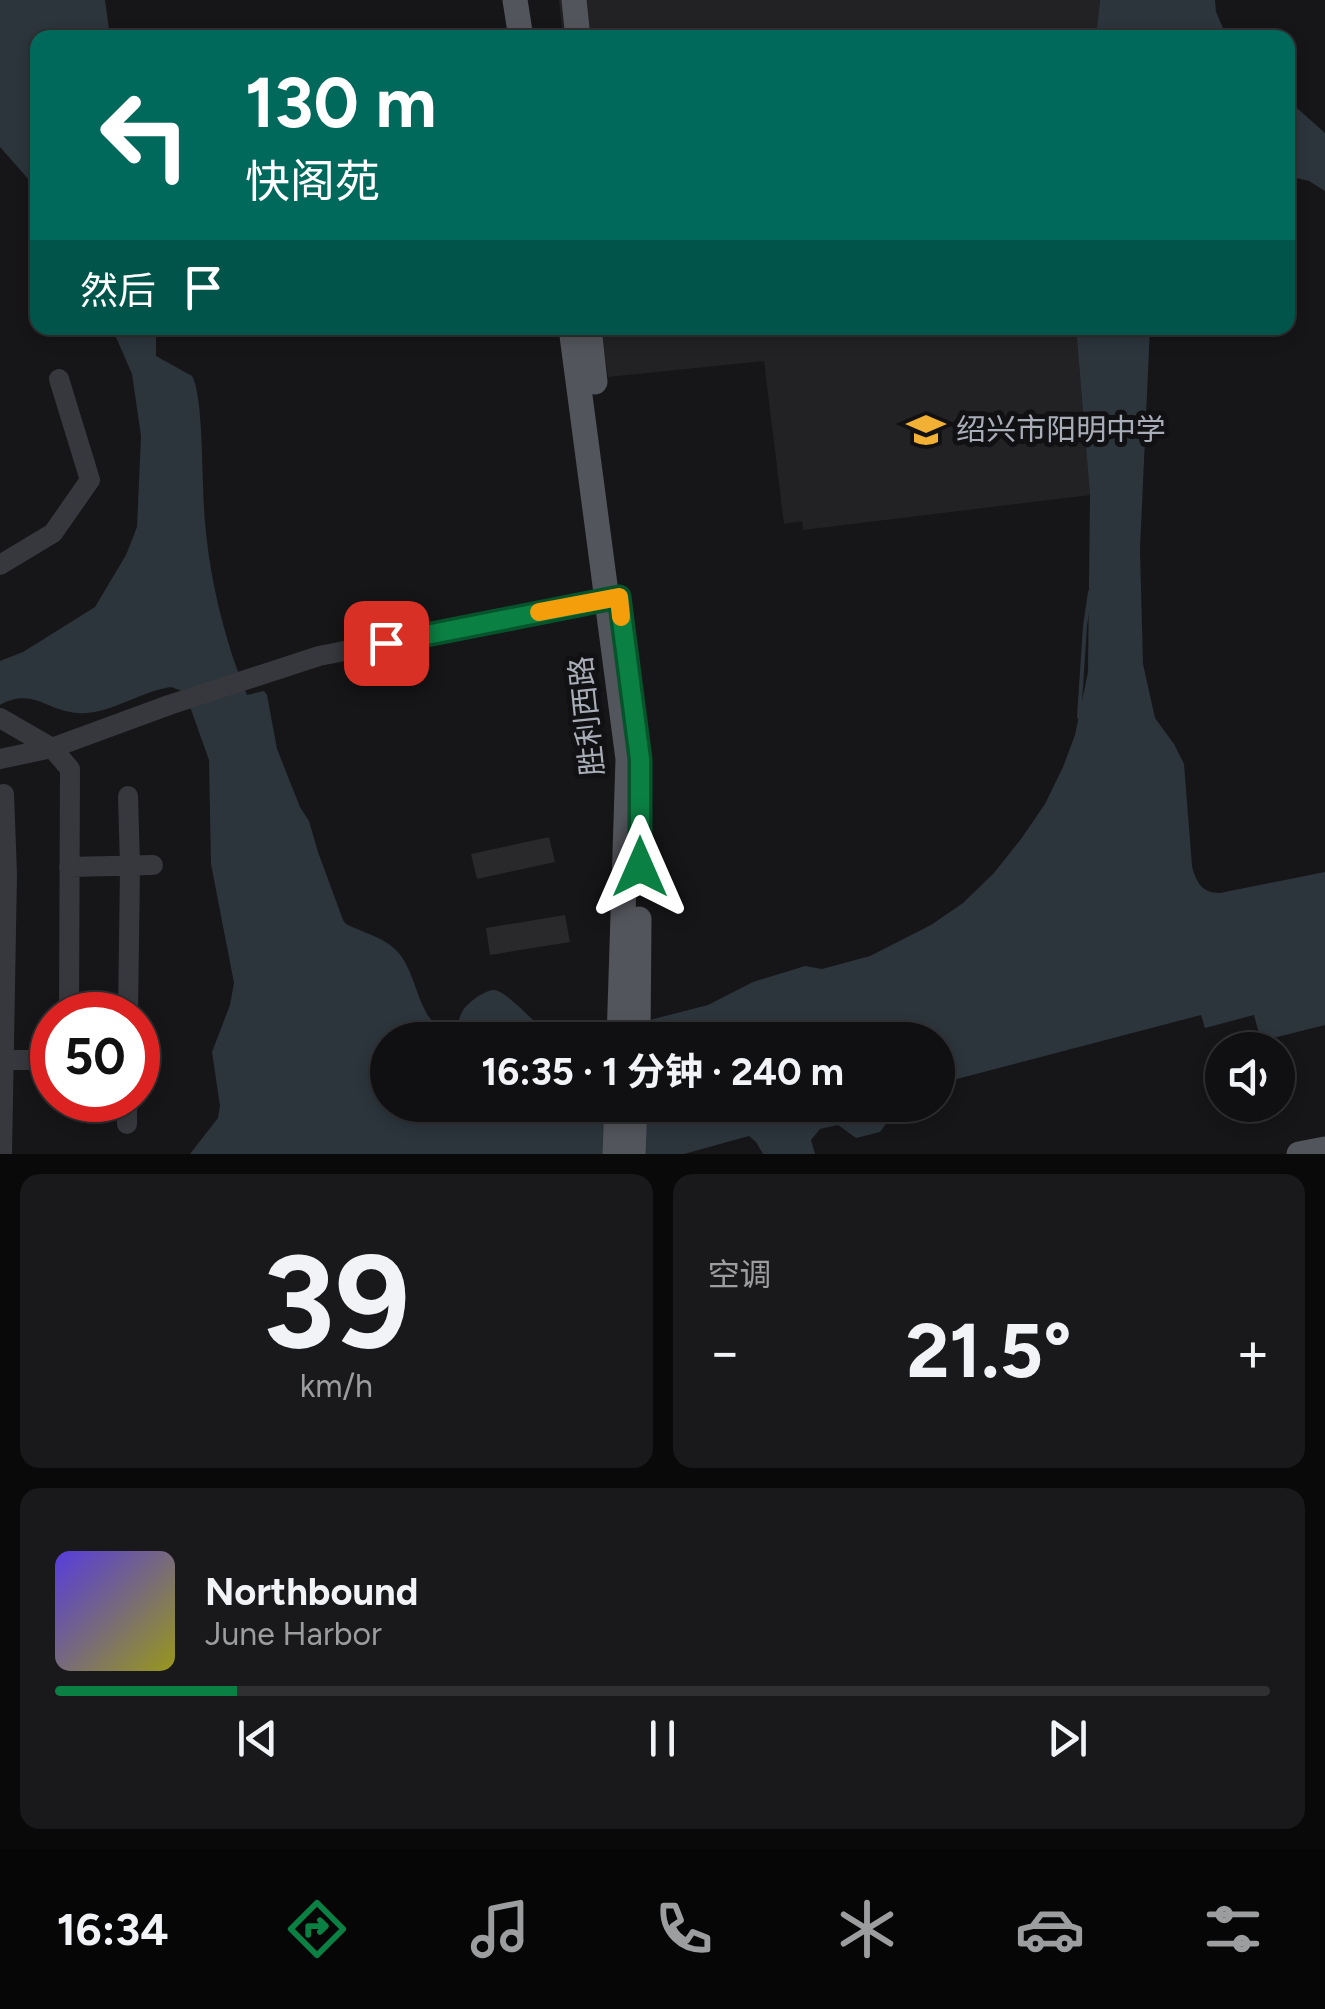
<!DOCTYPE html>
<html lang="zh">
<head>
<meta charset="utf-8">
<style>
	:root { --surface:#101012; --page:#19191b; --text:#f1f3f6; --muted:#9c9d9f; --line:#303032; --accent:#0b8043 }
	body { margin:0; font-family:Figtree,"Noto Sans SC",sans-serif; background:var(--page); color:var(--text); height:100vh; display:flex; flex-direction:column; font-size:38px; white-space:nowrap }
	* { box-sizing:border-box; margin:0 }
	p { font-size:32px; color:var(--muted) }
	.icon { flex:none; width:55px; height:55px; fill:none; stroke:currentColor; stroke-width:2; stroke-linecap:round; stroke-linejoin:round }
	.map { position:relative; height:1154px; overflow:hidden }
	.panel { display:flex; flex-direction:column; gap:20px; padding:20px; background:#09090a; flex:1 }
	.panel>* { flex:none }
	.guide { position:absolute; left:30px; top:30px; width:1265px; height:305px; border-radius:20px; box-shadow:0 5px 15px #0003,0 0 0 2px var(--line); background:#00695c; color:#fff; overflow:hidden }
	.controls { position:absolute; left:1205px; top:1032px; display:grid; gap:20px }
	.controls a { display:grid; place-items:center; width:90px; height:90px; border-radius:50%; background:var(--surface); box-shadow:0 5px 15px #0003,0 0 0 2px var(--line); font-size:50px }
	.speed { position:absolute; left:30px; top:992px; display:flex; gap:20px; font-size:50px; font-weight:700; text-align:center }
	.speed>* { display:grid; place-content:center; width:130px; height:130px; border-radius:50%; background:var(--surface); box-shadow:0 5px 15px #0003,0 0 0 2px var(--line); line-height:1 }
	.speed .limit { border:15px solid #d22; background:#fff; color:#111 }
	.pin { position:absolute; display:grid; place-items:center; width:85px; height:85px; color:#fff; margin:-42px; border-radius:20px; box-shadow:0 5px 15px #0006 }
	.me { position:absolute; width:110px; margin:-55px; rotate:0deg; stroke-linejoin:round; filter:drop-shadow(0 0 8px #0008) }
	.turn { display:flex; align-items:center; gap:35px; height:210px; padding:0 50px; font-size:45px }
	.turn .icon { width:130px; height:130px; stroke-width:2.5 }
	.turn b { display:block; font-size:70px; line-height:85px }
	.then { display:flex; align-items:center; height:95px; padding:0 50px; background:#0003; gap:20px; font-size:38px }
	.big { font-size:75px; font-weight:700; line-height:1.1 }
	.panel .widget { flex:1; display:flex; flex-direction:column; justify-content:center; gap:15px; min-width:0; padding:0 35px; border-radius:20px; background:var(--page) }
	.panel .dial { align-items:center; gap:0 }
	.dial b { font-size:130px; line-height:1 }
	.song { display:flex; align-items:center; gap:30px }
	.cover { width:120px; height:120px; border-radius:15px; background:linear-gradient(135deg,hsl(250 70% 55%),hsl(60 70% 35%)) }
	.played { height:10px; border-radius:5px; background:linear-gradient(90deg,var(--accent) 15%,var(--line) 15%) }
	.keys { display:flex; justify-content:space-around; direction:ltr }
	.heat { display:flex; justify-content:space-between; align-items:center; font-size:55px; direction:ltr }
	.panel .tiles { flex:1; display:grid; gap:20px; grid-template-columns:1fr 1fr }
	.widget:last-child { grid-column:span 2 }
	.trip { position:absolute; left:370px; top:1022px; width:585px; height:100px; border-radius:50px; background:var(--surface); box-shadow:0 5px 15px #0003,0 0 0 2px var(--line); font-weight:700; line-height:100px; text-align:center }
	.tab-bar { display:flex; height:160px; justify-content:space-around; align-items:center; background:#060607; color:var(--muted) }
	.tab-bar .icon { width:70px; height:70px }
	.tab-bar .selected { color:var(--accent) }
	.tab-bar b { font-size:45px; color:var(--text) }
	.map>svg:first-child { display:block }
	.built { fill:#222225 }
	.water { fill:#2c353c }
	.lines { fill:none; stroke-linecap:round; stroke-linejoin:round }
	.stream { stroke:#2c353c; stroke-width:4 }
	.building { fill:#29292c }
	.minor { stroke:#37383d; stroke-width:20 }
	.major { stroke:#53555c; stroke-width:25 }
	.route-casing { stroke:#07532c; stroke-width:25 }
	.route { stroke:#0b8043; stroke-width:18 }
	.slow { stroke:#f59e0b; stroke-width:18 }
	.labels { text-anchor:middle; stroke-width:10; stroke-linejoin:round; paint-order:stroke }
	.poi-label { font-size:30px; fill:#a8adb8; stroke:#111113; text-anchor:start }
	.street-label { font-size:30px; fill:#a8adb8; stroke:#111113 }
</style>
</head>
<body>
<div class="map">
<svg width="1325" height="1154" viewBox="0 0 1325 1154">
	<rect width="100%" height="100%" fill="#161618"/>
	<path class="built" d="M559 0H1100L1096 38 563 37Z
		M601 328H1076L1090 495 803 530 802 521 784 524 764 361 608 377Z"/>
	<path class="water" d="M0 0H105L110 37 38 38 37 189 0 147Z
		M1100 0H1215L1216 12 1227 37H1096Z
		M1288 100 1325 133V191L1309 181 1288 176Z
		M112 328H156V356L192 376C202 392 202 461 203 483 204 555 220 629 247 695L264 691 267 695 277 749 300 807 309 821 318 852 343 920 346 924C362 932 385 938 397 951 417 973 416 1010 440 1029 445 1029 450 1031 455 1027 459 1023 459 1017 462 1012 466 1004 483 991 493 990 506 989 534 1025 549 1032 558 1037 569 1037 580 1038L708 1005 753 982 805 966 822 969 870 956 931 925 963 903 994 873 1021 839 1045 804 1063 767 1075 735 1088 672 1090 495 1076 328H1150L1140 549 1143 664 1155 718 1174 744 1184 764 1192 866C1196 882 1202 893 1220 893L1325 872V1025L1261 1041 1254 1015 1205 1028 1201 1015 938 1084V1040H388V1105H887L890 1118 880 1132 856 1138 838 1125 820 1129 811 1140 815 1154H763L756 1142 749 1136 684 1154H190L218 1118 220 1106 212 1052 230 1005 234 983 211 864 209 760 188 701 182 691 171 687C141 691 107 716 77 713 46 711 33 687 0 705V661L23 652 95 607 126 555 137 527 141 436 132 374Z"/>
	<g class="lines">
		<path class="stream" d="M1079 717 1085 626 1090 592"/>
	</g>
	<path class="building" d="M549 837 555 862 477 879 471 854Z
		M565 915 570 942 490 955 486 928Z"/>
	<g class="lines">
		<path class="minor" d="M0 565 53 533 90 480 59 379
			M0 718 52 748 0 759
			M128 796 130 866 128 1015
			M69 867 153 865
			M69 1015 70 769 52 748 169 705 319 656 619 597
			M0 1060H52
			M127 1124V1100
			M2 1154 7 874 4 794"/>
		<path class="major" d="M515 0 521 38
			M574 0 578 38
			M571 328 628 759 619 1040
			M589 328 595 382
			M638 1040 639 919
			M615 1154 617 1105
			M633 1154 635 1105
			M1299 1154 1325 1149"/>
	</g>
	<g class="lines">
		<g class="route-casing">
			<path id="route" d="M386 643 619 597 640 759V867"/>
		</g>
		<use href="#route" class="route"/>
		<path class="slow" d="M539 612 619 597 621 617"/>
	</g>
	<defs>
		<g id="school-bare" transform="scale(3)"><path d="M0-5L7-2L0 1L-7-2ZM-4 1L0 2.5L4 1V4Q0 6-4 4Z" fill="#f2b134" stroke="#111113" stroke-width="2.5" paint-order="stroke"/></g>
	</defs>
	<g fill-rule="evenodd">
		<use href="#school-bare" x="926" y="430"/>
	</g>
	<g class="labels">
		<g class="poi-label">
			<text x="956" y="440">绍兴市阳明中学</text>
		</g>
		<g class="street-label">
			<text transform="translate(587 716) rotate(-96)" y="10">胜利西路</text>
		</g>
	</g>
</svg>
<div class="controls">
<a><svg class="icon" aria-label="sound" viewBox="0 0 24 24"><path d="M4 9h4l5-4v14l-5-4H4zM17 9q2 3 0 6"/></svg></a>
</div>
<div class="speed"><div class="limit">50</div></div>
<div class="pin" style="left:386px;top:643px;background:#d93025"><svg class="icon" aria-label="arrive" viewBox="0 0 24 24"><path d="M6 21V4h12l-3 4 3 4H6"/></svg></div>
<svg class="me" style="left:640px;top:867px" viewBox="-20 -20 40 40"><path d="M0-17L14 15 0 8-14 15z" fill="#0b8043" stroke="#fff" stroke-width="4"/></svg>
<div class="trip">16:35 · 1 分钟 · 240 m</div>
<div class="guide">
<div class="turn"><svg class="icon" aria-label="left" viewBox="0 0 24 24"><path d="M17 20v-9H6M10 6l-5 5 5 5"/></svg><div><b>130 m</b>快阁苑</div></div>
<div class="then">然后<svg class="icon" aria-label="arrive" viewBox="0 0 24 24"><path d="M6 21V4h12l-3 4 3 4H6"/></svg></div>
</div>
</div>
<section class="panel">
<div class="tiles">
<div class="widget dial"><b>39</b><p>km/h</p></div>
<div class="widget"><p>空调</p>
<div class="heat"><a>−</a><b class="big">21.5°</b><a>+</a></div>
</div>
<div class="widget">
<div class="song"><i class="cover"></i><div><b>Northbound</b><p>June Harbor</p></div></div>
<div class="played"></div>
<div class="keys"><svg class="icon" aria-label="previous" viewBox="0 0 24 24"><path d="M18 5L8 12l10 7zM5 5v14"/></svg><svg class="icon" aria-label="pause" viewBox="0 0 24 24"><path d="M8 5v14M16 5v14"/></svg><svg class="icon" aria-label="next" viewBox="0 0 24 24"><path d="M6 5l10 7-10 7zM19 5v14"/></svg></div>
</div>
</div>
</section>
<nav class="tab-bar">
<b>16:34</b>
<svg class="icon selected" aria-label="directions" viewBox="0 0 24 24"><path d="M12 3l9 9-9 9-9-9zM9 14v-3h6M13 9l2 2-2 2"/></svg>
<svg class="icon" aria-label="music" viewBox="0 0 24 24"><path d="M9 18V5l10-2v13"/><circle cx="6" cy="18" r="3"/><circle cx="16" cy="16" r="3"/></svg>
<svg class="icon" aria-label="phone" viewBox="0 0 24 24"><path d="M5 4h4l2 5-3 2q2 4 5 5l2-3 5 2v4C11 20 4 13 5 4z"/></svg>
<svg class="icon" aria-label="climate" viewBox="0 0 24 24"><path d="M12 3v18M4 7l16 10M4 17L20 7"/></svg>
<svg class="icon" aria-label="car" viewBox="0 0 24 24"><path d="M5 17H2v-5l4-1 3-4h7l3 4 3 1v5h-3M9 17h6M6 11h13"/><circle cx="7" cy="17" r="2"/><circle cx="17" cy="17" r="2"/></svg>
<svg class="icon" aria-label="filters" viewBox="0 0 24 24"><path d="M4 7h16M4 17h16"/><circle cx="9" cy="7" r="2"/><circle cx="15" cy="17" r="2"/></svg>
</nav>
</body>
</html>
